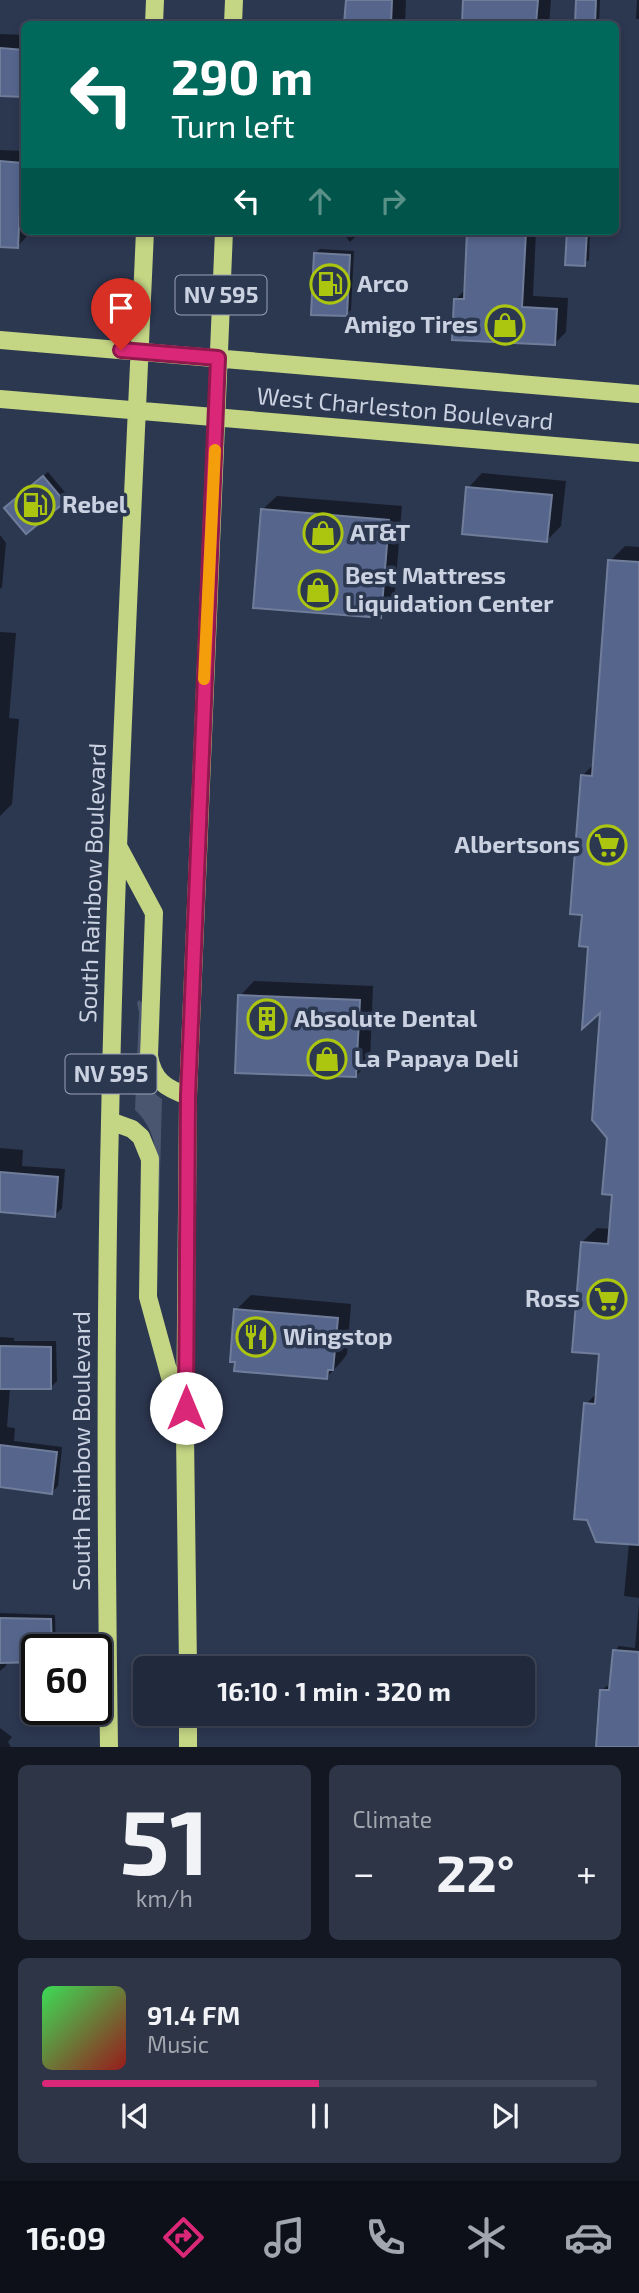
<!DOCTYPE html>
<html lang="en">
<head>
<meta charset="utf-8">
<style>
	:root { --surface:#21293c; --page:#2d3547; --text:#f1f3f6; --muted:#a2a6af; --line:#3e4556; --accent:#db2777 }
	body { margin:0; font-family:"Exo 2",sans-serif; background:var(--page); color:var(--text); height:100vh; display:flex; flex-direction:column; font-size:26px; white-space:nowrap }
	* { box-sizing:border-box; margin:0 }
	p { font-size:23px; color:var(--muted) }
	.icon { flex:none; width:38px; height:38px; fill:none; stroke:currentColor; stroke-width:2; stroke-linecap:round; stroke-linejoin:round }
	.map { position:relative; height:1747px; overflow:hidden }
	.sheet { display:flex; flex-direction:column; gap:18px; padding:18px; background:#121721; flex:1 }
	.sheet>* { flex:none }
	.hud { position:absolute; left:21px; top:21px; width:598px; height:214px; border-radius:10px; box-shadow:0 4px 10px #0003,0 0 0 2px var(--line); background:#00695c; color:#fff; overflow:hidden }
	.speed { position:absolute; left:21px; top:1634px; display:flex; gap:14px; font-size:35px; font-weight:700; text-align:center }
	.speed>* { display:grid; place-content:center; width:91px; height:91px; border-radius:50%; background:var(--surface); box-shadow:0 4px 10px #0003,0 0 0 2px var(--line); line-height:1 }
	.speed .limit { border:4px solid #111; border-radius:10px; background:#fff; color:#111 }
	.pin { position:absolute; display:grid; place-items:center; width:60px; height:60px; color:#fff; margin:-72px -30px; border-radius:50% 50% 50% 0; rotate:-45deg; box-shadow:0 0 7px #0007 }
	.pin .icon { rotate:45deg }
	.me { position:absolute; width:77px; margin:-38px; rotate:0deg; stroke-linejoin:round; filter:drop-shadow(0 0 5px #0008) }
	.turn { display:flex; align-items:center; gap:24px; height:147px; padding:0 35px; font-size:32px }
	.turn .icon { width:91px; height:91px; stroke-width:2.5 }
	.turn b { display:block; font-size:49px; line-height:60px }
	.lanes { display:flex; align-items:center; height:66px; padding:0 35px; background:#0003; justify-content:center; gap:35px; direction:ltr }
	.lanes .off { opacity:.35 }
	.big { font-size:52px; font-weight:700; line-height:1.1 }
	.sheet .tile { flex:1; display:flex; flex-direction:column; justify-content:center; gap:10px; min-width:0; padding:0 24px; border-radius:10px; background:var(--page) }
	.sheet .dial { align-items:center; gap:0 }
	.dial b { font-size:91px; line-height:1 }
	.song { display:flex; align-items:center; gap:21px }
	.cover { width:84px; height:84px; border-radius:10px; background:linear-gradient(135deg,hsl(130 70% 55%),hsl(0 70% 35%)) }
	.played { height:7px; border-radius:4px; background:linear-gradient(90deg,var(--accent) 50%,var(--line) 50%) }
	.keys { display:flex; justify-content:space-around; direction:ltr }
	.heat { display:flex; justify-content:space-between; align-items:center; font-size:38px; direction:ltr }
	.sheet .tiles { flex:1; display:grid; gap:18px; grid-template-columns:1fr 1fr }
	.tile:last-child { grid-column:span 2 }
	.trip { position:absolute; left:133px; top:1656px; width:402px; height:70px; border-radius:10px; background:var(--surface); box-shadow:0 4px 10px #0003,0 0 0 2px var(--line); font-weight:700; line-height:70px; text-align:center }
	.tab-bar { display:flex; height:112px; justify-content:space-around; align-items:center; background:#0d1018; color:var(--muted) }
	.tab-bar .icon { width:49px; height:49px }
	.tab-bar .selected { color:var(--accent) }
	.tab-bar b { font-size:32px; color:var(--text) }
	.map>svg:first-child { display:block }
	.green { fill:#4a5670 }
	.shadow { fill:#0007 }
	.building { fill:#55658c; stroke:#707d9a; stroke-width:2 }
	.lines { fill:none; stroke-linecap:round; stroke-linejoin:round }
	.primary { stroke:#c4d584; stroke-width:18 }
	.route-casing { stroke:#8e194d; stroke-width:18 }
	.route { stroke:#db2777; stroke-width:12 }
	.slow { stroke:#f59e0b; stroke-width:12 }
	.labels { text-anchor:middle; stroke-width:7; stroke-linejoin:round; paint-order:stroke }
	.shield { fill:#2c3750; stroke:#9ba3b6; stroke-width:2 }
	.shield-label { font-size:23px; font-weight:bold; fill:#cad1e1 }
	.poi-label { font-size:24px; font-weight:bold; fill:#cad1e1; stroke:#2c3750; text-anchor:start }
	.street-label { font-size:24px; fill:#cad1e1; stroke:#2c3750 }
</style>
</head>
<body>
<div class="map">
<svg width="639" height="1747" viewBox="0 0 639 1747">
	<rect width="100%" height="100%" fill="#2c3750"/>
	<path class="green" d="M139 1000 142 1003C142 1034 132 1080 162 1099L159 1211 156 1213C156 1178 164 1136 135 1110L139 1012 137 1003Z"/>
	<path class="shadow" d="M347 0H406L405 24H345Z
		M465 0H551L549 24H463Z
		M578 0H600L599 24H577Z
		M637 0H639V19H636Z
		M0 34 24 35V95L0 94Z
		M0 150 24 151V231H84L79 236 29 234 17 247 0 246Z
		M342 231H361L350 242Z
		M469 231H536L533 296 568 298 566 332 555 343 456 299 466 289Z
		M569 231H590L589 260 584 264Z
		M320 249 354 251 351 310 346 314 315 253Z
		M48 472 68 496 27 532 11 503Z
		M482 473 566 481 561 526 547 540 468 488Z
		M277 496 402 506 394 602 380 617 262 510Z
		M0 535 6 543 2 587 0 589Z
		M625 546 639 547V1598L624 1596 629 1543 586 1404 598 1392 601 1352 582 1242 597 1228 611 1229 614 1193 602 1009 583 913 582 776 595 763 610 561Z
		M0 632 16 633 9 718 19 719 12 804 0 816Z
		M254 981 373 986 370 1061 356 1076 240 996Z
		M0 1148 23 1150 22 1166 65 1169 62 1208 54 1216 0 1211Z
		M251 1295 351 1304 347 1354 341 1362 327 1377 236 1310Z
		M0 1337 14 1338V1341H56L57 1381 51 1387H10L7 1427 15 1428 14 1441 62 1447 58 1486 52 1492 0 1486Z
		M639 1603V1747L602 1690 607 1686H612L615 1651 619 1646 635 1648Z
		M0 1613 55 1615 56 1650H37L7 1661 6 1666 0 1671Z
		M0 1728 12 1737 8 1742 11 1747H0Z"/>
	<path class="building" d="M346 0H392L391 24H344Z
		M463 0H538L536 24H462Z
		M576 0H596L595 24H575Z
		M0 48 24 50V97L0 96Z
		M0 161 22 163 18 248 0 247Z
		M467 231 526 232 522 307 557 309 555 345 452 340 454 299H464Z
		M567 231H587L585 266 565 265Z
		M314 253 350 255 347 316 311 315Z
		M43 476 65 502 26 534 4 508Z
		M466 487 552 495 547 542 462 534Z
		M261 509 389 520 381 618 253 608Z
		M608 560 639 562V1545L596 1542 587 1520 574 1519 584 1403 595 1404 599 1354 572 1352 581 1242 608 1244 612 1195 602 1194 607 1138 592 1120 600 1013 582 1029 588 947 579 946 582 915 570 914 581 775 592 776Z
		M238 995 360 1000 356 1077 235 1073Z
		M0 1172 58 1177 55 1217 0 1212Z
		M234 1309 338 1318 333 1370H328L327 1379 234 1371 235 1362H230Z
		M0 1346 51 1347V1389H0Z
		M0 1445 57 1452 52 1494 0 1487Z
		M0 1618 51 1619 52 1650H37V1662L0 1663Z
		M613 1650 639 1652V1747H596L600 1690H609Z"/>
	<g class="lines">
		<path class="primary" d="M154 24 155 0
			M233 24 234 0
			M0 340 639 394
			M0 399 639 453
			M118 846 154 913 149 1056C153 1080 165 1088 188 1096
			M110 1121 132 1129 141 1137 150 1159 148 1297 180 1414
			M188 1668 185 1434 188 1096 224 231
			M188 1713V1747
			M109 1747C106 1539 105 1330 110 1122 116 825 132 528 145 231"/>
	</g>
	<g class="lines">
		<g class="route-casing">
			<path id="route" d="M121 350 218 358 188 1096 186 1408"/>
		</g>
		<use href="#route" class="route"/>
		<path class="slow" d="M204 679 215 450"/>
	</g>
	<defs>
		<g id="fuel-ring" transform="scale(2.0125)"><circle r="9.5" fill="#2c3750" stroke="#acc610" stroke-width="1.5"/><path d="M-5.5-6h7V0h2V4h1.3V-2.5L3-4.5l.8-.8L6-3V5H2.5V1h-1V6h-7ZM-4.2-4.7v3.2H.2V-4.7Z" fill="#acc610"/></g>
		<g id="shop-ring" transform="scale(2.0125)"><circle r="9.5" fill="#2c3750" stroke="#acc610" stroke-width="1.5"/><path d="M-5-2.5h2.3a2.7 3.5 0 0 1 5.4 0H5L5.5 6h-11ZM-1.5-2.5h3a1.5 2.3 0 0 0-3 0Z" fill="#acc610"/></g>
		<g id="supermarket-ring" transform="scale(2.0125)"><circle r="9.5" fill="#2c3750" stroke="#acc610" stroke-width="1.5"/><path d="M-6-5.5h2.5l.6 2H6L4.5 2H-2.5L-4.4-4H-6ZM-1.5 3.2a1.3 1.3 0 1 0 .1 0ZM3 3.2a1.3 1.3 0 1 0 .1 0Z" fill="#acc610"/></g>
		<g id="building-ring" transform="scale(2.0125)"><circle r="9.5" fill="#2c3750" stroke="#acc610" stroke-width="1.5"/><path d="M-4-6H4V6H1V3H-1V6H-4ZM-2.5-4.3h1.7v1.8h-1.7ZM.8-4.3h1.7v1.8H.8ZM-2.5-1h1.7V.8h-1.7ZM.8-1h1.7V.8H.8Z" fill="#acc610"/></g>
		<g id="restaurant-ring" transform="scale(2.0125)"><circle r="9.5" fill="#2c3750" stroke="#acc610" stroke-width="1.5"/><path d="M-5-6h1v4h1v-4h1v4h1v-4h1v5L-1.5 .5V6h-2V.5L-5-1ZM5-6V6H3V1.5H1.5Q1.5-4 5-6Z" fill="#acc610"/></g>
	</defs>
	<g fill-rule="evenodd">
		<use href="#fuel-ring" x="330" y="284"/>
		<use href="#shop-ring" x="505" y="325"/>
		<use href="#fuel-ring" x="35" y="505"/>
		<use href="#shop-ring" x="323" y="533"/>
		<use href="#shop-ring" x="318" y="590"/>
		<use href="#supermarket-ring" x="607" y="845"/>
		<use href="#building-ring" x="267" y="1019"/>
		<use href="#shop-ring" x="327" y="1059"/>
		<use href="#supermarket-ring" x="607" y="1299"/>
		<use href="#restaurant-ring" x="256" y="1337"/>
	</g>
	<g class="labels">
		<g class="shield">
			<rect x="175.5" y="275.5" width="91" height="39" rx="5"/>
			<rect x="65.5" y="1054.5" width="91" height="39" rx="5"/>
		</g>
		<g class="shield-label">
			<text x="221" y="303">NV 595</text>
			<text x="111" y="1082">NV 595</text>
		</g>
		<g class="poi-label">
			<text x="357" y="292">Arco</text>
			<text x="478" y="333" text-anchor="end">Amigo Tires</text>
			<text x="62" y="513">Rebel</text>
			<text x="350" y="541">AT&amp;T</text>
			<text x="345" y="584">Best Mattress<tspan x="345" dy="28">Liquidation Center</tspan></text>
			<text x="580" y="853" text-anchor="end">Albertsons</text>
			<text x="294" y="1027">Absolute Dental</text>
			<text x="354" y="1067">La Papaya Deli</text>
			<text x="580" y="1307" text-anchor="end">Ross</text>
			<text x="283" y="1345">Wingstop</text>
		</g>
		<g class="street-label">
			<text transform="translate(405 409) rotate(5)" y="8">West Charleston Boulevard</text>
			<text transform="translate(93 883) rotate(-88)" y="8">South Rainbow Boulevard</text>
			<text transform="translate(82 1451) rotate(-90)" y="8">South Rainbow Boulevard</text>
		</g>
	</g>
</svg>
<div class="speed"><div class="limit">60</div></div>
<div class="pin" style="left:121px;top:350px;background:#d93025"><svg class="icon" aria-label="arrive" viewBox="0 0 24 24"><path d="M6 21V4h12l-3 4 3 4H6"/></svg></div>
<svg class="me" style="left:186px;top:1408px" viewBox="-20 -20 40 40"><circle r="19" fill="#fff"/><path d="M0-13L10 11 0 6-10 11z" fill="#db2777"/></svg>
<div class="trip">16:10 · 1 min · 320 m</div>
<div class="hud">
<div class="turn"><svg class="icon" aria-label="left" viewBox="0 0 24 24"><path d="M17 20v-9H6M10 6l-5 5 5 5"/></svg><div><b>290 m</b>Turn left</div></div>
<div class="lanes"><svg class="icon" aria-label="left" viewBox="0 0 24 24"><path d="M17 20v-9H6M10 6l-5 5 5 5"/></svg><svg class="icon off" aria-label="ahead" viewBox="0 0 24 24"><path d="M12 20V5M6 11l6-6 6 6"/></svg><svg class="icon off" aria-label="right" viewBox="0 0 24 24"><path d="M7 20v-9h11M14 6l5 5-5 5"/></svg></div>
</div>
</div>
<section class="sheet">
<div class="tiles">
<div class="tile dial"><b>51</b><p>km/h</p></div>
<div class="tile"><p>Climate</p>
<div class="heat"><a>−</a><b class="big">22°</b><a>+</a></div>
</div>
<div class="tile">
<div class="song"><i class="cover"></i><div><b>91.4 FM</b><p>Music</p></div></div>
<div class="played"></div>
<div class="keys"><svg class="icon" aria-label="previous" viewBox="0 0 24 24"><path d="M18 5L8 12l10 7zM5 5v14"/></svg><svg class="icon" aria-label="pause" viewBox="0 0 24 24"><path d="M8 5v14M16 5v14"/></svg><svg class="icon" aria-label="next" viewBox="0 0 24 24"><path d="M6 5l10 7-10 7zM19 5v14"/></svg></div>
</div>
</div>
</section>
<nav class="tab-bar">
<b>16:09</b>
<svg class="icon selected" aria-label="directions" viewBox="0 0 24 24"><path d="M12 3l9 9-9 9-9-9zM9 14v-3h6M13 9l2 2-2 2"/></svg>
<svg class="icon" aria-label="music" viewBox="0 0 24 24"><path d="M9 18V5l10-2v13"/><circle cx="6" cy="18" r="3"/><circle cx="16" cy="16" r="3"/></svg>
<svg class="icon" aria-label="phone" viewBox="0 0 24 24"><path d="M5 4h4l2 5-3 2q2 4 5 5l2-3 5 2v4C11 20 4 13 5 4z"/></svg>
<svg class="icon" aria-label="climate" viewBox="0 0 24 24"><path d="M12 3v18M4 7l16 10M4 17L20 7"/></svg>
<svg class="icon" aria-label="car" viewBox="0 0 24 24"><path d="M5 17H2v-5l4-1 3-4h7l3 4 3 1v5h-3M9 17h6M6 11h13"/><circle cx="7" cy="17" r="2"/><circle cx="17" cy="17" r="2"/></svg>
</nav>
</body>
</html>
